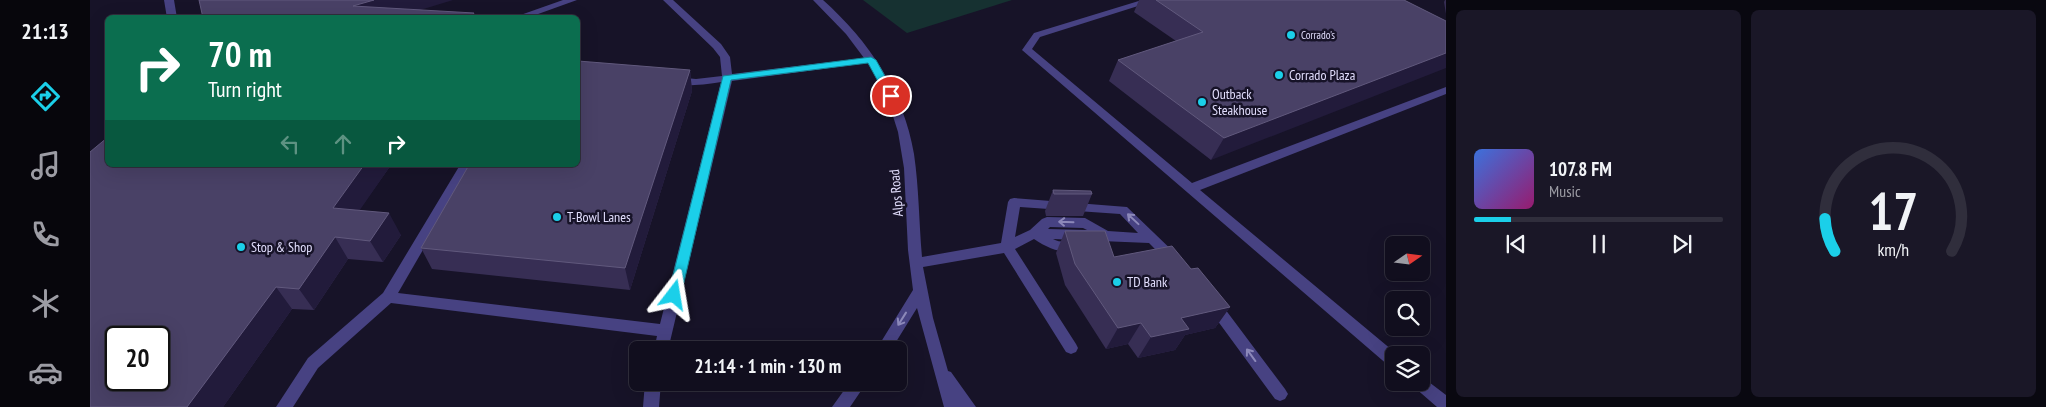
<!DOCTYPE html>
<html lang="en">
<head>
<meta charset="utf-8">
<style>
	:root { --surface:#110e1e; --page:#1a1727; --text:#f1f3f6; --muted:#9c9ca4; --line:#302e3c; --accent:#1bcfe9 }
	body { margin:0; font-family:"PT Sans Narrow",sans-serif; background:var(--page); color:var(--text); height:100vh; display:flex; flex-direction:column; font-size:19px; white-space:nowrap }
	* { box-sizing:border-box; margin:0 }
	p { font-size:16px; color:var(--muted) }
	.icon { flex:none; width:28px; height:28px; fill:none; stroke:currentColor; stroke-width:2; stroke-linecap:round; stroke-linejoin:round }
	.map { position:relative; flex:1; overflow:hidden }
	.side { display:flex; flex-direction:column; gap:10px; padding:10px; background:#090810; width:600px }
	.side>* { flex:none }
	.guide { position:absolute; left:15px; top:15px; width:475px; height:152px; border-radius:8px; box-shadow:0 5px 20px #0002,0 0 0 1px var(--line); background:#0b6e4f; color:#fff; overflow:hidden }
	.needle { width:32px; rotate:76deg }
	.tools { position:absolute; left:1295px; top:236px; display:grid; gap:10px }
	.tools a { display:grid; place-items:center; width:45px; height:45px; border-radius:8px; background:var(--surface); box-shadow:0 5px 20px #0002,0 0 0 1px var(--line); font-size:25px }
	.speed { position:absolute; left:15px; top:326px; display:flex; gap:10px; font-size:25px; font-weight:700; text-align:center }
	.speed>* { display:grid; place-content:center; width:65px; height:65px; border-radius:50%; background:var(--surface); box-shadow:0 5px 20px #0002,0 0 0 1px var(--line); line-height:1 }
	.speed .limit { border:2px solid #111; border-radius:8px; background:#fff; color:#111 }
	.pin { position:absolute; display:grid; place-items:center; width:42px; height:42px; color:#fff; margin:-21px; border:2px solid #fff; border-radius:50%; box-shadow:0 1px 5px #0007 }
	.me { position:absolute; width:55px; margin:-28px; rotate:14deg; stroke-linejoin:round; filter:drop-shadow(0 0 4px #0008) }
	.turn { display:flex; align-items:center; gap:18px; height:105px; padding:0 20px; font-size:22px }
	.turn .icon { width:65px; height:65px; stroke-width:2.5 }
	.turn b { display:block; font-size:35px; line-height:42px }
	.lanes { display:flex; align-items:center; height:48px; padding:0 20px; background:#0003; justify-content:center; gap:25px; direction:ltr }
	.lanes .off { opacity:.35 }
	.side .tile { flex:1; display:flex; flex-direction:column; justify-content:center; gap:8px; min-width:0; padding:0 18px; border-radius:8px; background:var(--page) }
	.side .dial { align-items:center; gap:0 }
	.dial svg { height:130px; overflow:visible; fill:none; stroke:var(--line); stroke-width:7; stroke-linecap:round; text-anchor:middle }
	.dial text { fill:var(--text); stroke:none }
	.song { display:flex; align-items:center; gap:15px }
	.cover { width:60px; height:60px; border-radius:8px; background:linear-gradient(135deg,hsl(220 70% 55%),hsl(320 70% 35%)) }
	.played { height:5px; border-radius:2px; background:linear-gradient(90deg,var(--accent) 15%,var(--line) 15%) }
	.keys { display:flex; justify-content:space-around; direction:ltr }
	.side .tiles { flex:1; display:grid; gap:10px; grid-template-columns:repeat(2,1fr) }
	.trip { position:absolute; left:539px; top:341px; width:278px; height:50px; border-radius:8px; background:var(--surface); box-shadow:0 5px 20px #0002,0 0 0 1px var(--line); font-weight:700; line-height:50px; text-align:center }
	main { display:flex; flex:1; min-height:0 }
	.menu { display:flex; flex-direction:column; width:90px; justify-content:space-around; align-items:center; background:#07060c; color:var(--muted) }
	.menu .icon { width:35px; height:35px }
	.menu .current { color:var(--accent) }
	.menu b { font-size:22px; color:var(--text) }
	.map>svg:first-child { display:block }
	.green { fill:#163131 }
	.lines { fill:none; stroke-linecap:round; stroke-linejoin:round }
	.minor { fill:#474282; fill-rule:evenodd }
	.wall { fill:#372e54 }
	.shaded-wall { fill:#221b3b }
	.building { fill:#494166; stroke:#61597d; fill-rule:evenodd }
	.oneway { stroke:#8c88b9 }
	.route { fill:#1bcfe9; stroke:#128797 }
	.poi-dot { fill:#1bcfe9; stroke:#171328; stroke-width:2 }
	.labels { text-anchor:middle; stroke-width:5; stroke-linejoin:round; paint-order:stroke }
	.far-poi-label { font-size:11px; fill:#e1ddfc; stroke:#171328; text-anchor:start }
	.poi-label { font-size:14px; fill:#e1ddfc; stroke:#171328; text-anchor:start }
	.street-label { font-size:14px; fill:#e1ddfc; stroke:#171328 }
</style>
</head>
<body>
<main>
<nav class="menu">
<b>21:13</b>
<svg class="icon current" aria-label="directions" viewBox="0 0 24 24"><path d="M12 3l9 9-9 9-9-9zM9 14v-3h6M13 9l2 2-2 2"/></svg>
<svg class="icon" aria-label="music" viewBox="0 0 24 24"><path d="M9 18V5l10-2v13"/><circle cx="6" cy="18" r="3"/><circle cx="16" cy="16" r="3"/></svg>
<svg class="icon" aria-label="phone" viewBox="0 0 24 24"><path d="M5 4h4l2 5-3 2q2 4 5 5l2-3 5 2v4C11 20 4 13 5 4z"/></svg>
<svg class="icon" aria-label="climate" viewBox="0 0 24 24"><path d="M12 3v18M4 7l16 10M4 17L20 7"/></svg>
<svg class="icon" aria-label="car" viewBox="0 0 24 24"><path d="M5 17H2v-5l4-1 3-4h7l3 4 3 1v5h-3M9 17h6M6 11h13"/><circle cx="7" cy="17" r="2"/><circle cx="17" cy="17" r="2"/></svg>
</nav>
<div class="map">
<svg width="1356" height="407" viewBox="0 0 1356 407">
	<rect width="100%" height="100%" fill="#171328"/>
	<path class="green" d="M773 0H922L817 33Z"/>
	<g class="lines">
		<path class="minor" d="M74 0H84L87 18H77Z
			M473 0H487L437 18H422Z
			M573 0H583L631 44 640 57 642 74 774 58 756 34 723 0H733C779 41 814 93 824 154 829 188 829 223 832 257L911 243 918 202 920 199 924 198 1037 207 1090 258 1088 262C1076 265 1067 250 1059 243L963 239C971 244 982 240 991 242L993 246 991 250C973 255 959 249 944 239L925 249 986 344 988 348 986 352 981 354 976 352 914 253 833 267 843 318 858 371 861 372 886 407H854L827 308 801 350H786L823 290 818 250 814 168 808 132 801 110 782 69 778 63 642 81 578 350H564L567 336 301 303 228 368 203 407H186L218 358 293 293 370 165H382L308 293 570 324 631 82C618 84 590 89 580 80L585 77 606 79 632 76 630 57 623 48ZM930 207 1030 214 1048 233 1018 231 995 218 957 217 952 219 940 230 925 237ZM960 227 993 228 997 230 958 229Z
			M1052 0H1067L950 37 942 49 1102 183 1356 87V94L1110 190 1308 355H1304V367L1299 366 932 50 944 33Z
			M1124 299 1129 301 1195 389 1198 394 1195 399 1190 401 1185 399 1119 309 1117 305 1119 301Z
			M1331 376 1356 395V407H1347L1324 387 1322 382H1331Z
			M555 382H571L569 407H553Z
			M760 382H777L760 407H742Z"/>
	</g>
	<path class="wall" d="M1049 0H1314L1121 160 1019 81 1028 60 1086 41 1044 12Z
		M1355 0H1356V14L1354 2Z
		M600 70 602 91 540 290 342 269 331 248Z
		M301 165 269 210 311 235 293 262 258 259 224 310 202 309 133 407H0Z
		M963 190 1002 194 993 216H956L955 211Z
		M975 231 1024 257 1101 269 1140 307 1125 328 1095 335 1085 350 1048 358 1038 344 1016 349 975 285 966 253Z"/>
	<path class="shaded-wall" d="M284 0H363L304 18 263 6Z
		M1356 53V68L1121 160 1134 138Z
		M600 70 602 91 540 290 535 268Z
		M274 165H301L256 230 243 208Z
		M299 213 311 235 293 262 280 241Z
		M245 237 258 259 224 310 209 289Z
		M186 287 202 309 133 407H97Z
		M1140 307 1125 328 1095 335 1085 350 1048 358 1061 337 1091 318Z
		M1051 323 1038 344 1016 349 1028 328Z"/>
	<path class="building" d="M109 0H284L263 6 384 13 381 18H113Z
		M1066 0H1314L1356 21V53L1134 138 1028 60 1113 32Z
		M488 61 600 70 535 268 331 248 379 165H488Z
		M18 137V165H274L243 208 299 213 280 241 245 237 209 289 186 287 97 407H0V152ZM26 338H69V380H26Z
		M963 190 1001 191 1002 194H964Z
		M975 231H1015L1024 257 1082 246 1101 269 1108 268 1140 307 1091 318 1099 329 1061 337 1051 323 1028 328 985 264Z"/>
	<defs><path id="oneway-shaft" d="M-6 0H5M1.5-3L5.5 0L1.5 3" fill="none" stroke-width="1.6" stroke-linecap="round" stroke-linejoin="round" transform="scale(1.25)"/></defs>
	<g class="oneway">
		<use href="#oneway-shaft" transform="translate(1043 219) rotate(-137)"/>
		<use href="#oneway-shaft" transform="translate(976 222) rotate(-178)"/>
		<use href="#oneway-shaft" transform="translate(812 319) rotate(122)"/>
		<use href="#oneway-shaft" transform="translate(1161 355) rotate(-126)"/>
	</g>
	<path class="route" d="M781 57 786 60 806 96 804 98H797L778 63 641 80 591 295 589 299H580L578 295 633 76Z"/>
	<g class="poi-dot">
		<circle cx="1201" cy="35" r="5"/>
		<circle cx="1189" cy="75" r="5"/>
		<circle cx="1112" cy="102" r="5"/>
		<circle cx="467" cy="217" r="5"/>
		<circle cx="151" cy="247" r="5"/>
		<circle cx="1027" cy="282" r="5"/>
	</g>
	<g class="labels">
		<g class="far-poi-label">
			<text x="1211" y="39">Corrado's</text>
		</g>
		<g class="poi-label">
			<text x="1199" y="80">Corrado Plaza</text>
			<text x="1122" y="99">Outback<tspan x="1122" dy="16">Steakhouse</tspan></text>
			<text x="477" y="222">T-Bowl Lanes</text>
			<text x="161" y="252">Stop &amp; Shop</text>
			<text x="1037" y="287">TD Bank</text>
		</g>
		<g class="street-label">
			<text transform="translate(806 193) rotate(-95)" y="5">Alps Road</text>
		</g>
	</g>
</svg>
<div class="tools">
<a><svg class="needle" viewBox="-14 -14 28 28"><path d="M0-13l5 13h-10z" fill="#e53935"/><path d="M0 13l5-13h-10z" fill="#9c9ca4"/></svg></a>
<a><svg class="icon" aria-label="search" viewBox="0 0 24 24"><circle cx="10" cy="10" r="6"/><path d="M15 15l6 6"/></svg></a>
<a><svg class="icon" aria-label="layers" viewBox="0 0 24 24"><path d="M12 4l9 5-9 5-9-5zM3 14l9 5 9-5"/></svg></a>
</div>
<div class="speed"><div class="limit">20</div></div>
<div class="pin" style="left:801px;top:96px;background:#d93025"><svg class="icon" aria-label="arrive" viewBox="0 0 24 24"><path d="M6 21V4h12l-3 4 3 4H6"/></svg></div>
<svg class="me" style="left:584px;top:295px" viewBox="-20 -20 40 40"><path d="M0-17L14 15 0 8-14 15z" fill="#1bcfe9" stroke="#fff" stroke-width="4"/></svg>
<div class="trip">21:14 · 1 min · 130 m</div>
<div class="guide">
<div class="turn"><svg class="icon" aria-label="right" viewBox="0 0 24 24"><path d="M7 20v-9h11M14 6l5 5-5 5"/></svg><div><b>70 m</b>Turn right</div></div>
<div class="lanes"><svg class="icon off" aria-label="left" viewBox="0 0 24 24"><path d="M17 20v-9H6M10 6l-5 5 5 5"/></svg><svg class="icon off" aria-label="ahead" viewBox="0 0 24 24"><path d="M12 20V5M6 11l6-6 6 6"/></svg><svg class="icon" aria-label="right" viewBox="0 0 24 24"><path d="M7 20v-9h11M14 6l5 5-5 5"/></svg></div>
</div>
</div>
<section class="side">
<div class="tiles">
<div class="tile">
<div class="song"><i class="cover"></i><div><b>107.8 FM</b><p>Music</p></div></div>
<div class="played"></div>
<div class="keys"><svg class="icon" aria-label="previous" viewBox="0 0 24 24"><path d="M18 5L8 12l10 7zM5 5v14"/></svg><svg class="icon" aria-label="pause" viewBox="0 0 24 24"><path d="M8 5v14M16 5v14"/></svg><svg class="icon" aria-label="next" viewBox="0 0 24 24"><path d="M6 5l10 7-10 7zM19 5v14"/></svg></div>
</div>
<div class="tile dial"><svg viewBox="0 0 100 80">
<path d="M14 69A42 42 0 1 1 86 69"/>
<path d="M14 69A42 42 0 0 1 8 49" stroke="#1bcfe9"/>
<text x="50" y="56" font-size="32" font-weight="700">17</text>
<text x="50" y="72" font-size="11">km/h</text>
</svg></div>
</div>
</section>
</main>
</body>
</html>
